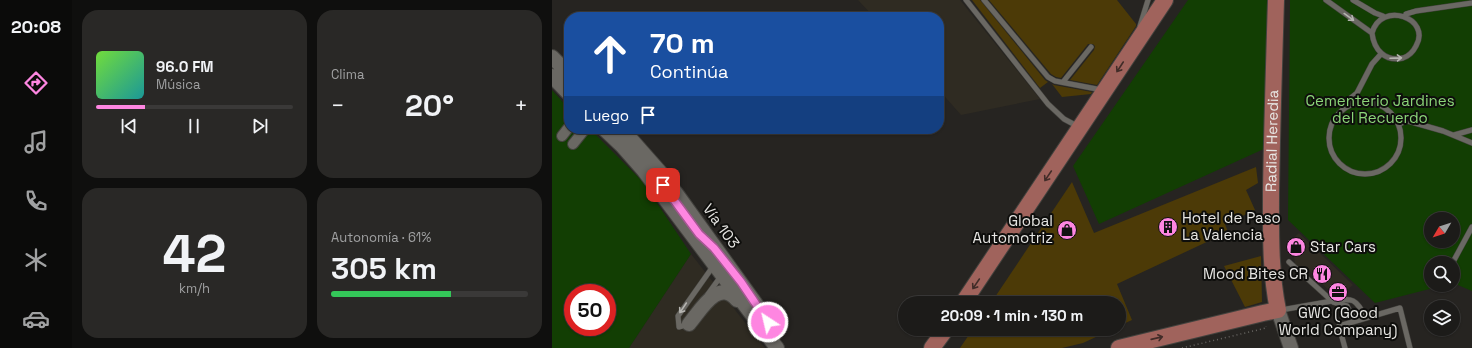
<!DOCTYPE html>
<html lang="es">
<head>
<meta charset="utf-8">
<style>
	:root { --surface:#1c1b19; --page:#292826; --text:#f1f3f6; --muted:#a0a1a2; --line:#3a3938; --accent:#fe86e1 }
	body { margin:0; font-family:"Space Grotesk",sans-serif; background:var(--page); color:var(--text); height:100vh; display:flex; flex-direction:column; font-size:15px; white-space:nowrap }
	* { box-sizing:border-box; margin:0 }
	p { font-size:13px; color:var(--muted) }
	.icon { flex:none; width:22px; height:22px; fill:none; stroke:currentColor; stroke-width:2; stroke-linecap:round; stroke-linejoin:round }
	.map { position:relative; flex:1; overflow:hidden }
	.drawer { display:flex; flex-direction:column; gap:10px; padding:10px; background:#0f0f0e; width:480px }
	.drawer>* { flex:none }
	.hud { position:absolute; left:12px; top:12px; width:380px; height:122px; border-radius:16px; box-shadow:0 1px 3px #0004,0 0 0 1px var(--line); background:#1a4fa0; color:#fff; overflow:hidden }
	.needle { width:26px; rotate:231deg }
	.buttons { position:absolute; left:872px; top:212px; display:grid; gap:8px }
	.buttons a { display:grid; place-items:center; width:36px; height:36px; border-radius:50%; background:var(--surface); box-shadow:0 1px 3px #0004,0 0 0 1px var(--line); font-size:20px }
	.speed { position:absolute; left:12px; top:284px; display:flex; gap:8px; font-size:20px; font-weight:700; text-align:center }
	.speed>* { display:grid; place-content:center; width:52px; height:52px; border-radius:50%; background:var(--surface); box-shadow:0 1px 3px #0004,0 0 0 1px var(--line); line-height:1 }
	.speed .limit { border:6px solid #d22; background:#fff; color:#111 }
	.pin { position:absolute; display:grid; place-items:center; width:34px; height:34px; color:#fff; margin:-17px; border-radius:8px; box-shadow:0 2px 6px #0006 }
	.me { position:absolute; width:44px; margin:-22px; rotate:325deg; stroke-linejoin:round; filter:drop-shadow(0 0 3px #0008) }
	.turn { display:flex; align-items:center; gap:14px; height:84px; padding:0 20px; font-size:18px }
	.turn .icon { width:52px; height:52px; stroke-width:2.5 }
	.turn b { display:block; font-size:28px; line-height:34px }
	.then { display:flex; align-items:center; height:38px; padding:0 20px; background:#0003; gap:8px; font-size:15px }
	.big { font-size:30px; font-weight:700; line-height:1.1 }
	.drawer .card { flex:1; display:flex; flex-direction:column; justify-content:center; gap:6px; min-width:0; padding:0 14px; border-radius:16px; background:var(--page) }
	.drawer .dial { align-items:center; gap:0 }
	.dial b { font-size:52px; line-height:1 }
	.song { display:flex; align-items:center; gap:12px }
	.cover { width:48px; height:48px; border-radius:6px; background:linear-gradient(135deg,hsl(100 70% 55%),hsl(180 70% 35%)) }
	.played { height:4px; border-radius:2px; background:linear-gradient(90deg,var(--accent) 25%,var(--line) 25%) }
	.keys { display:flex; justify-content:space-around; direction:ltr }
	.heat { display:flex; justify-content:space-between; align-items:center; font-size:22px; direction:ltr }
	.charge { height:6px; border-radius:3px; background:linear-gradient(90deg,#34c759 61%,var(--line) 0) }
	.drawer .tiles { flex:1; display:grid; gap:10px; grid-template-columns:repeat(2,1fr) }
	.trip { position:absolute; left:346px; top:296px; width:228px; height:40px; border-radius:20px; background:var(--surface); box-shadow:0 1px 3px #0004,0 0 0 1px var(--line); font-weight:700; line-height:40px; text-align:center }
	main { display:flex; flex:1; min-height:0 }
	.dock { display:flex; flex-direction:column; width:72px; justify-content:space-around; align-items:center; background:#0b0b0a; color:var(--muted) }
	.dock .icon { width:28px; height:28px }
	.dock .on { color:var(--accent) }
	.dock b { font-size:18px; color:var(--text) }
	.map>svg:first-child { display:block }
	.built { fill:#2f2b22 }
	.green { fill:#123e03; fill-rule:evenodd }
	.building { fill:#4c3a07 }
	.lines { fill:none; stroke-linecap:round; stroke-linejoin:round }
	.service-casing { stroke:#43423e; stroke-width:6 }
	.minor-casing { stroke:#43423e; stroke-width:12 }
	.secondary-casing { stroke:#43423e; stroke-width:16 }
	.primary-casing { stroke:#43423e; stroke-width:18 }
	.path { stroke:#686663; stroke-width:1.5; stroke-dasharray:1 3; stroke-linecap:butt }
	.service { stroke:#6a6863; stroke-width:5 }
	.minor { stroke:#6a6863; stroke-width:10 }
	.secondary { stroke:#6a6863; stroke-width:14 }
	.primary { stroke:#a0635c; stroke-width:16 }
	.oneway { stroke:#b5b4b0 }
	.oneway2 { stroke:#412c28 }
	.route-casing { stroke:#a55792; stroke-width:10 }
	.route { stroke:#fe86e1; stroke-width:7 }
	.labels { text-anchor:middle; stroke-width:4; stroke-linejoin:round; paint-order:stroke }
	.park-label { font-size:15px; fill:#8bd578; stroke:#0e0e0c }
	.street-label { font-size:15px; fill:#e7e6e3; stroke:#0e0e0c }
	.poi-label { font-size:15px; fill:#e7e6e3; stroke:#0e0e0c; text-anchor:start }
</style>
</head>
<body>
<main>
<nav class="dock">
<b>20:08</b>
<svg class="icon on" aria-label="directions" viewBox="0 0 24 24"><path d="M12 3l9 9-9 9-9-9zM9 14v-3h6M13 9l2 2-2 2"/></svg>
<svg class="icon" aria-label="music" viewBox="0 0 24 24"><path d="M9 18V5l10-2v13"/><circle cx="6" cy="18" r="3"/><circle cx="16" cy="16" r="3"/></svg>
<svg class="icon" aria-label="phone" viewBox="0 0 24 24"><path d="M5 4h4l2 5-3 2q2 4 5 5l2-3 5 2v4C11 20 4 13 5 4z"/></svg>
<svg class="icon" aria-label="climate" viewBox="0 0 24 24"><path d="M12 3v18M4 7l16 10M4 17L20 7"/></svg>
<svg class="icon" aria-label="car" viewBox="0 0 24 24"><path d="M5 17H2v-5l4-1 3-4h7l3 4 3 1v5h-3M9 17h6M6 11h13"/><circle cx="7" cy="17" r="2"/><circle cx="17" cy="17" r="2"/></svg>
</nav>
<section class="drawer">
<div class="tiles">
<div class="card">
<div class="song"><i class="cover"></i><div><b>96.0 FM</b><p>Música</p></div></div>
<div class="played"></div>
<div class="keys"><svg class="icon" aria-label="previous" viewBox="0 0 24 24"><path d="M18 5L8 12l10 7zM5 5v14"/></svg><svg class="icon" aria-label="pause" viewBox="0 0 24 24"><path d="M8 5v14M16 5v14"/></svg><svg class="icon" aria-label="next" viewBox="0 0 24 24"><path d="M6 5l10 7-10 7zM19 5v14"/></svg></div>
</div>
<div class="card"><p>Clima</p>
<div class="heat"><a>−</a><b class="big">20°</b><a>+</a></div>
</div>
<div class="card dial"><b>42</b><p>km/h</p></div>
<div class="card"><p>Autonomía · 61%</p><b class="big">305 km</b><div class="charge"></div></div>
</div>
</section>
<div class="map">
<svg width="920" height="348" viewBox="0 0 920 348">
	<rect width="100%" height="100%" fill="#262421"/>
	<path class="built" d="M306 0H408L488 99 409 115 387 90V17H322Z
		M747 233 801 285 785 299 757 270 753 274 743 264 742 257 744 255 738 248 737 242Z
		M139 254 213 348H77Z"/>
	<path class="green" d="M636 0H715L714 148 547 224 521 166Z
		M738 0H920V291L901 283V263H879V285H893L823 303 736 220ZM879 219H901V241H879Z
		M0 90 17 109V129H38L91 182 139 254 77 348H0ZM21 293H55V327H21Z"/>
	<path class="building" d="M420 0H428L493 80 496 82 488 88Z
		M437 0H565L584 24V26L545 85 518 80 542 50 543 46 541 44H536L509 78 504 77 499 74Z
		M500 84 502 85 540 92 539 94 510 97Z
		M704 167 706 183 694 190 703 210 673 224 676 232 565 284 580 320 567 326V303H439L520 182 542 233Z
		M709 256 710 302 693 307 672 266Z
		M421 329H561L531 343 510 348H408Z"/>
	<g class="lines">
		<g class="service-casing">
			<path id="service" d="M414 0 496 104 512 119 527 127
				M432 0 496 77 503 81 550 90
				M774 0 820 33C822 50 833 62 851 58 857 56 861 52 864 46 880 18 829 0 820 33
				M801 0 823 13 831 16
				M854 14 864 11 920 3
				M588 26 596 0
				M511 82 539 47
				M777 138a36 36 0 1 1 72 0a36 36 0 1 1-72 0Z
				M791 108 795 101 805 93 820 64 829 54
				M846 124 856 121 891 131 920 143
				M902 135 920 130
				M901 262 920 227
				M156 294 169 276
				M780 301C802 298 803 298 814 318
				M781 302 795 306 803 321
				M729 310 780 301 737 262
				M137 324 127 327 126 316 162 265
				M793 348 787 326 848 308 858 348"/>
		</g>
		<g class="minor-casing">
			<path id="minor" d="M10 136 17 127
				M21 144 33 129"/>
		</g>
		<g class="secondary-casing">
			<path id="secondary" d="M0 57 17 74
				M0 76 17 94
				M52 129 70 146 92 171 225 348
				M70 129 108 172 124 193 214 318
				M726 310 739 348
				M137 324C149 310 166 278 185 300"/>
		</g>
		<g class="primary-casing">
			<g id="primary">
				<path d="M411 303 613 0"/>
				<path d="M380 348 394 329"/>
				<path id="s1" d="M567 348 711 313 726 310C718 271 719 232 719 192 720 128 722 64 724 0"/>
			</g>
		</g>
		<path class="path" d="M630 348 714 328V326"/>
		<use href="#service" class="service"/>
		<use href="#minor" class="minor"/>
		<use href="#secondary" class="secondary"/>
		<use href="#primary" class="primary"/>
	</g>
	<defs><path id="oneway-shaft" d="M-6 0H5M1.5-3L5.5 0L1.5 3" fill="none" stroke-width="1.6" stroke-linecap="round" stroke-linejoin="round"/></defs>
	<g class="oneway">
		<use href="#oneway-shaft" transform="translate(797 17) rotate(36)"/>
		<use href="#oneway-shaft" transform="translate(844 58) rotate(-2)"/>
		<use href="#oneway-shaft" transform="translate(131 308) rotate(124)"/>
	</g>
	<g class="oneway2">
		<use href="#oneway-shaft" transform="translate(568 67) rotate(123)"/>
		<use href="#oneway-shaft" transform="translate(496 176) rotate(124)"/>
		<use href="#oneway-shaft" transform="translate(424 284) rotate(124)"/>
		<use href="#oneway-shaft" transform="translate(605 338) rotate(-13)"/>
	</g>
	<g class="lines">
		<g class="route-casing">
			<path id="route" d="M111 185 147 234 162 248 189 282 216 322"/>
		</g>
		<use href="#route" class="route"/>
	</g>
	<defs>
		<g id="building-disc" transform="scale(1)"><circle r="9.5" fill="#fe86e1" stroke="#0e0e0c"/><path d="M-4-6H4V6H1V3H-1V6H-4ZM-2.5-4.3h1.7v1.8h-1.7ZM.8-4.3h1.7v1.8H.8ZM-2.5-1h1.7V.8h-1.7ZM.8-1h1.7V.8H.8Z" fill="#111"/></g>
		<g id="shop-disc" transform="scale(1)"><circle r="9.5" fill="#fe86e1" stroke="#0e0e0c"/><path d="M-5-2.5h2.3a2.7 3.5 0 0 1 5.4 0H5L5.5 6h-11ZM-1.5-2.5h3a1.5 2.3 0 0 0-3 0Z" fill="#111"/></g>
		<g id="restaurant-disc" transform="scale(1)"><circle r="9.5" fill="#fe86e1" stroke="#0e0e0c"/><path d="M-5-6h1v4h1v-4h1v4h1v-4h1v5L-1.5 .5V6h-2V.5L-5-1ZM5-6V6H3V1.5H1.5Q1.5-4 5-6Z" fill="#111"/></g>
		<g id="office-disc" transform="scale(1)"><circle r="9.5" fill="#fe86e1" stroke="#0e0e0c"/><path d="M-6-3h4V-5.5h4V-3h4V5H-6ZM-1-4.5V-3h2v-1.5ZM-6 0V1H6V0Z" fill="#111"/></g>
	</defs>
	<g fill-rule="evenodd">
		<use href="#building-disc" x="616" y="227"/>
		<use href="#shop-disc" x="515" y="230"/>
		<use href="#shop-disc" x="744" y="247"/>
		<use href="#restaurant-disc" x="770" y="274"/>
		<use href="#office-disc" x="786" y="292"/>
	</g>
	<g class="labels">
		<g class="park-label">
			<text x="828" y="106">Cementerio Jardines<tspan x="828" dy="17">del Recuerdo</tspan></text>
		</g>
		<g class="street-label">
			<text dy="5" stroke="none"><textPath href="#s1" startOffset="333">Radial Heredia</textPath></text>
			<text transform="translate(169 226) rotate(54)" y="5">Vía 103</text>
		</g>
		<g class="poi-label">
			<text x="630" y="223">Hotel de Paso<tspan x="630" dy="17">La Valencia</tspan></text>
			<text x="501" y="226" text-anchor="end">Global<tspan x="501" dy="17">Automotriz</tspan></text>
			<text x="758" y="252">Star Cars</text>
			<text x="756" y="279" text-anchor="end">Mood Bites CR</text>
			<text x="786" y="318" text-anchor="middle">GWC (Good<tspan x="786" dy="17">World Company)</tspan></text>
		</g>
	</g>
</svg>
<div class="buttons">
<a><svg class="needle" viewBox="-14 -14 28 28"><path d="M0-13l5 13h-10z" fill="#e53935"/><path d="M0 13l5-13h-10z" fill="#a0a1a2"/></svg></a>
<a><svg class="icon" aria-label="search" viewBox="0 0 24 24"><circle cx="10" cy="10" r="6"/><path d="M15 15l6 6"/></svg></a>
<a><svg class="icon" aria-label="layers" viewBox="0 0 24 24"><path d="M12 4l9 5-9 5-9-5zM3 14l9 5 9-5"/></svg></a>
</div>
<div class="speed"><div class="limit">50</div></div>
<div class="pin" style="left:111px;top:185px;background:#d93025"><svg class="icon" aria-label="arrive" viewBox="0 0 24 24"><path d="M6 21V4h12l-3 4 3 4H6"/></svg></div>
<svg class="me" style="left:216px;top:322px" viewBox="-20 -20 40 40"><circle r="17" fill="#fe86e1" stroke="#fff" stroke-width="3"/><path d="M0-11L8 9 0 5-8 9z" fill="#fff"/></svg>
<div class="trip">20:09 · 1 min · 130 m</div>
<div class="hud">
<div class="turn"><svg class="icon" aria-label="ahead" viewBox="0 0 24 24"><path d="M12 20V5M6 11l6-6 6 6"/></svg><div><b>70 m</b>Continúa</div></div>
<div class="then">Luego<svg class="icon" aria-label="arrive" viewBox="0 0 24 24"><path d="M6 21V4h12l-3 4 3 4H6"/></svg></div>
</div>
</div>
</main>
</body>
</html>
